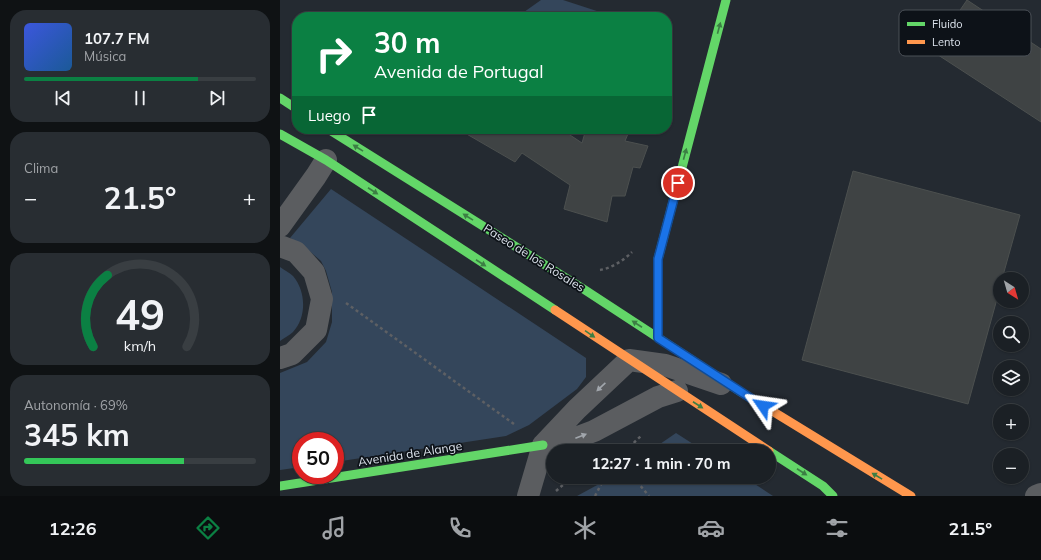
<!DOCTYPE html>
<html lang="es">
<head>
<meta charset="utf-8">
<style>
	:root { --surface:#1b2025; --page:#282d32; --text:#f1f3f6; --muted:#a0a3a7; --line:#393e42; --accent:#0b8043 }
	body { margin:0; font-family:Mulish,sans-serif; background:var(--page); color:var(--text); height:100vh; display:flex; flex-direction:column; font-size:15px; white-space:nowrap }
	* { box-sizing:border-box; margin:0 }
	p { font-size:13px; color:var(--muted) }
	.icon { flex:none; width:22px; height:22px; fill:none; stroke:currentColor; stroke-width:2; stroke-linecap:round; stroke-linejoin:round }
	.map { position:relative; flex:1; overflow:hidden }
	.side { display:flex; flex-direction:column; gap:10px; padding:10px; background:#0f1214; width:280px }
	.side>* { flex:none }
	.top-card { position:absolute; left:12px; top:12px; width:380px; height:122px; border-radius:16px; box-shadow:0 1px 3px #0004,0 0 0 1px var(--line); background:#0b8043; color:#fff; overflow:hidden }
	.needle { width:26px; rotate:143deg }
	.buttons { position:absolute; left:713px; top:272px; display:grid; gap:8px }
	.buttons a { display:grid; place-items:center; width:36px; height:36px; border-radius:50%; background:var(--surface); box-shadow:0 1px 3px #0004,0 0 0 1px var(--line); font-size:20px }
	.speed { position:absolute; left:12px; top:432px; display:flex; gap:8px; font-size:20px; font-weight:700; text-align:center }
	.speed>* { display:grid; place-content:center; width:52px; height:52px; border-radius:50%; background:var(--surface); box-shadow:0 1px 3px #0004,0 0 0 1px var(--line); line-height:1 }
	.speed .limit { border:6px solid #d22; background:#fff; color:#111 }
	.pin { position:absolute; display:grid; place-items:center; width:34px; height:34px; color:#fff; margin:-17px; border:2px solid #fff; border-radius:50%; box-shadow:0 1px 4px #0007 }
	.me { position:absolute; width:44px; margin:-22px; rotate:302deg; stroke-linejoin:round; filter:drop-shadow(0 0 3px #0008) }
	.turn { display:flex; align-items:center; gap:14px; height:84px; padding:0 16px; font-size:18px }
	.turn .icon { width:52px; height:52px; stroke-width:2.5 }
	.turn b { display:block; font-size:28px; line-height:34px }
	.then { display:flex; align-items:center; height:38px; padding:0 16px; background:#0003; gap:8px; font-size:15px }
	.big { font-size:30px; font-weight:700; line-height:1.1 }
	.side .widget { flex:1; display:flex; flex-direction:column; justify-content:center; gap:6px; min-width:0; padding:0 14px; border-radius:16px; background:var(--page) }
	.side .dial { align-items:center; gap:0 }
	.dial svg { height:104px; overflow:visible; fill:none; stroke:var(--line); stroke-width:7; stroke-linecap:round; text-anchor:middle }
	.dial text { fill:var(--text); stroke:none }
	.song { display:flex; align-items:center; gap:12px }
	.cover { width:48px; height:48px; border-radius:6px; background:linear-gradient(135deg,hsl(230 70% 55%),hsl(210 70% 35%)) }
	.played { height:4px; border-radius:2px; background:linear-gradient(90deg,var(--accent) 75%,var(--line) 75%) }
	.keys { display:flex; justify-content:space-around; direction:ltr }
	.heat { display:flex; justify-content:space-between; align-items:center; font-size:22px; direction:ltr }
	.charge { height:6px; border-radius:3px; background:linear-gradient(90deg,#34c759 69%,var(--line) 0) }
	.trip { position:absolute; left:266px; top:444px; width:230px; height:40px; border-radius:20px; background:var(--surface); box-shadow:0 1px 3px #0004,0 0 0 1px var(--line); font-weight:700; line-height:40px; text-align:center }
	.dock { display:flex; height:64px; justify-content:space-around; align-items:center; background:#0b0d0f; color:var(--muted) }
	.dock .icon { width:28px; height:28px }
	.dock .current { color:var(--accent) }
	.dock b { font-size:18px; color:var(--text) }
	main { display:flex; flex:1; min-height:0 }
	.map>svg:first-child { display:block }
	.green { fill:#34465b }
	.building { fill:#3f4344; stroke:#4c504f }
	.lines { fill:none; stroke-linecap:round; stroke-linejoin:round }
	.path { stroke:#5e6064; stroke-width:2.5; stroke-dasharray:3 3; stroke-linecap:butt }
	.street { stroke:#5b5d60; stroke-width:22 }
	.fast { stroke:#63d668; stroke-width:9 }
	.slow { stroke:#ff974d; stroke-width:9 }
	.oneway { fill:#3c7e44 }
	.oneway2 { fill:#a1a6ac }
	.route-casing { stroke:#114b97; stroke-width:10 }
	.route { stroke:#1a73e8; stroke-width:7 }
	.labels { text-anchor:middle; stroke-width:3.5; stroke-linejoin:round; paint-order:stroke }
	.street-label { font-size:12px; fill:#dbe2eb; stroke:#0d1218 }
	.key { fill:#0d1218; stroke:#4b5057; stroke-width:1 }
	.key-label { font-size:11px; fill:#dbe2eb }
</style>
</head>
<body>
<main>
<section class="side">
<div class="widget">
<div class="song"><i class="cover"></i><div><b>107.7 FM</b><p>Música</p></div></div>
<div class="played"></div>
<div class="keys"><svg class="icon" aria-label="previous" viewBox="0 0 24 24"><path d="M18 5L8 12l10 7zM5 5v14"/></svg><svg class="icon" aria-label="pause" viewBox="0 0 24 24"><path d="M8 5v14M16 5v14"/></svg><svg class="icon" aria-label="next" viewBox="0 0 24 24"><path d="M6 5l10 7-10 7zM19 5v14"/></svg></div>
</div>
<div class="widget"><p>Clima</p>
<div class="heat"><a>−</a><b class="big">21.5°</b><a>+</a></div>
</div>
<div class="widget dial"><svg viewBox="0 0 100 80">
<path d="M14 69A42 42 0 1 1 86 69"/>
<path d="M14 69A42 42 0 0 1 25 14" stroke="#0b8043"/>
<text x="50" y="56" font-size="32" font-weight="700">49</text>
<text x="50" y="72" font-size="11">km/h</text>
</svg></div>
<div class="widget"><p>Autonomía · 69%</p><b class="big">345 km</b><div class="charge"></div></div>
</section>
<div class="map">
<svg width="761" height="496" viewBox="0 0 761 496">
	<rect width="100%" height="100%" fill="#242a31"/>
	<path class="green" d="M261 0H283L326 14 325 17H237Z
		M51 189 306 358V377L297 389 249 425 226 436 55 462V441H21V467L0 470V373L27 362 46 342 52 322V292L46 271 41 261 27 249 10 238Z
		M0 267C4 270 10 273 13 276 26 291 27 317 13 332 10 335 4 338 0 341Z
		M396 433 424 451H375L380 444Z
		M332 477H464L493 496H297Z"/>
	<path class="building" d="M687 0 761 49V122L652 51Z
		M178 129H281L302 143 306 129H350L345 141 368 146 360 168 353 167 345 196H332L327 222 284 209 290 185 242 153 235 162Z
		M573 171 740 215 722 279H720V288L688 404 522 360Z"/>
	<g class="lines">
		<path class="path" d="M320 270C332 268 344 260 352 252
			M66 303 234 424
			M345 451 361 436
			M353 477 369 496
			M276 491 292 477
			M315 496 325 477"/>
		<path class="street" d="M0 226 36 176 46 160
			M0 246 16 252 34 272 42 299 36 330 12 354 0 358
			M263 445 276 444 290 440 314 431 378 397 397 391
			M248 496 263 445 297 409 349 360 385 365 441 384
			M756 496 761 494"/>
		<path class="fast" d="M0 98 17 109
			M48 129 305 290 461 392
			M0 134 46 160 275 310
			M378 338V259L446 0
			M489 451 543 486 553 496
			M0 486 263 445"/>
		<path class="slow" d="M275 310 489 451
			M461 392 631 496"/>
	</g>
	<defs><path id="oneway-solid" d="M-6-.8H1V-3.2L6.5 0L1 3.2V.8H-6Z"/></defs>
	<g class="oneway">
		<use href="#oneway-solid" transform="translate(439 28) rotate(-75)"/>
		<use href="#oneway-solid" transform="translate(78 148) rotate(-148)"/>
		<use href="#oneway-solid" transform="translate(405 154) rotate(-75)"/>
		<use href="#oneway-solid" transform="translate(93 191) rotate(33)"/>
		<use href="#oneway-solid" transform="translate(188 217) rotate(-148)"/>
		<use href="#oneway-solid" transform="translate(201 263) rotate(33)"/>
		<use href="#oneway-solid" transform="translate(357 324) rotate(-147)"/>
		<use href="#oneway-solid" transform="translate(310 334) rotate(34)"/>
		<use href="#oneway-solid" transform="translate(418 405) rotate(33)"/>
		<use href="#oneway-solid" transform="translate(522 472) rotate(33)"/>
		<use href="#oneway-solid" transform="translate(597 476) rotate(-149)"/>
	</g>
	<g class="oneway2">
		<use href="#oneway-solid" transform="translate(321 387) rotate(137)"/>
		<use href="#oneway-solid" transform="translate(301 436) rotate(-21)"/>
	</g>
	<g class="lines">
		<g class="route-casing">
			<path id="route" d="M398 183 378 259V338L483 406"/>
		</g>
		<use href="#route" class="route"/>
	</g>
	<g class="labels">
		<g class="street-label">
			<text transform="translate(254 258) rotate(32)" y="4">Paseo de los Rosales</text>
			<text transform="translate(130 454) rotate(-9)" y="4">Avenida de Alange</text>
		</g>
	</g>
	<rect x="619" y="10" width="132" height="46" rx="6" class="key"/>
	<rect x="627" y="22" width="18" height="4" fill="#63d668"/>
	<rect x="627" y="40" width="18" height="4" fill="#ff974d"/>
	<g class="key-label">
		<text x="652" y="28">Fluido</text>
		<text x="652" y="46">Lento</text>
	</g>
</svg>
<div class="buttons">
<a><svg class="needle" viewBox="-14 -14 28 28"><path d="M0-13l5 13h-10z" fill="#e53935"/><path d="M0 13l5-13h-10z" fill="#a0a3a7"/></svg></a>
<a><svg class="icon" aria-label="search" viewBox="0 0 24 24"><circle cx="10" cy="10" r="6"/><path d="M15 15l6 6"/></svg></a>
<a><svg class="icon" aria-label="layers" viewBox="0 0 24 24"><path d="M12 4l9 5-9 5-9-5zM3 14l9 5 9-5"/></svg></a>
<a>+</a>
<a>−</a>
</div>
<div class="speed"><div class="limit">50</div></div>
<div class="pin" style="left:398px;top:183px;background:#d93025"><svg class="icon" aria-label="arrive" viewBox="0 0 24 24"><path d="M6 21V4h12l-3 4 3 4H6"/></svg></div>
<svg class="me" style="left:483px;top:406px" viewBox="-20 -20 40 40"><path d="M0-17L14 15 0 8-14 15z" fill="#1a73e8" stroke="#fff" stroke-width="4"/></svg>
<div class="trip">12:27 · 1 min · 70 m</div>
<div class="top-card">
<div class="turn"><svg class="icon" aria-label="right" viewBox="0 0 24 24"><path d="M7 20v-9h11M14 6l5 5-5 5"/></svg><div><b>30 m</b>Avenida de Portugal</div></div>
<div class="then">Luego<svg class="icon" aria-label="arrive" viewBox="0 0 24 24"><path d="M6 21V4h12l-3 4 3 4H6"/></svg></div>
</div>
</div>
</main>
<nav class="dock">
<b>12:26</b>
<svg class="icon current" aria-label="directions" viewBox="0 0 24 24"><path d="M12 3l9 9-9 9-9-9zM9 14v-3h6M13 9l2 2-2 2"/></svg>
<svg class="icon" aria-label="music" viewBox="0 0 24 24"><path d="M9 18V5l10-2v13"/><circle cx="6" cy="18" r="3"/><circle cx="16" cy="16" r="3"/></svg>
<svg class="icon" aria-label="phone" viewBox="0 0 24 24"><path d="M5 4h4l2 5-3 2q2 4 5 5l2-3 5 2v4C11 20 4 13 5 4z"/></svg>
<svg class="icon" aria-label="climate" viewBox="0 0 24 24"><path d="M12 3v18M4 7l16 10M4 17L20 7"/></svg>
<svg class="icon" aria-label="car" viewBox="0 0 24 24"><path d="M5 17H2v-5l4-1 3-4h7l3 4 3 1v5h-3M9 17h6M6 11h13"/><circle cx="7" cy="17" r="2"/><circle cx="17" cy="17" r="2"/></svg>
<svg class="icon" aria-label="filters" viewBox="0 0 24 24"><path d="M4 7h16M4 17h16"/><circle cx="9" cy="7" r="2"/><circle cx="15" cy="17" r="2"/></svg>
<b>21.5°</b>
</nav>
</body>
</html>
